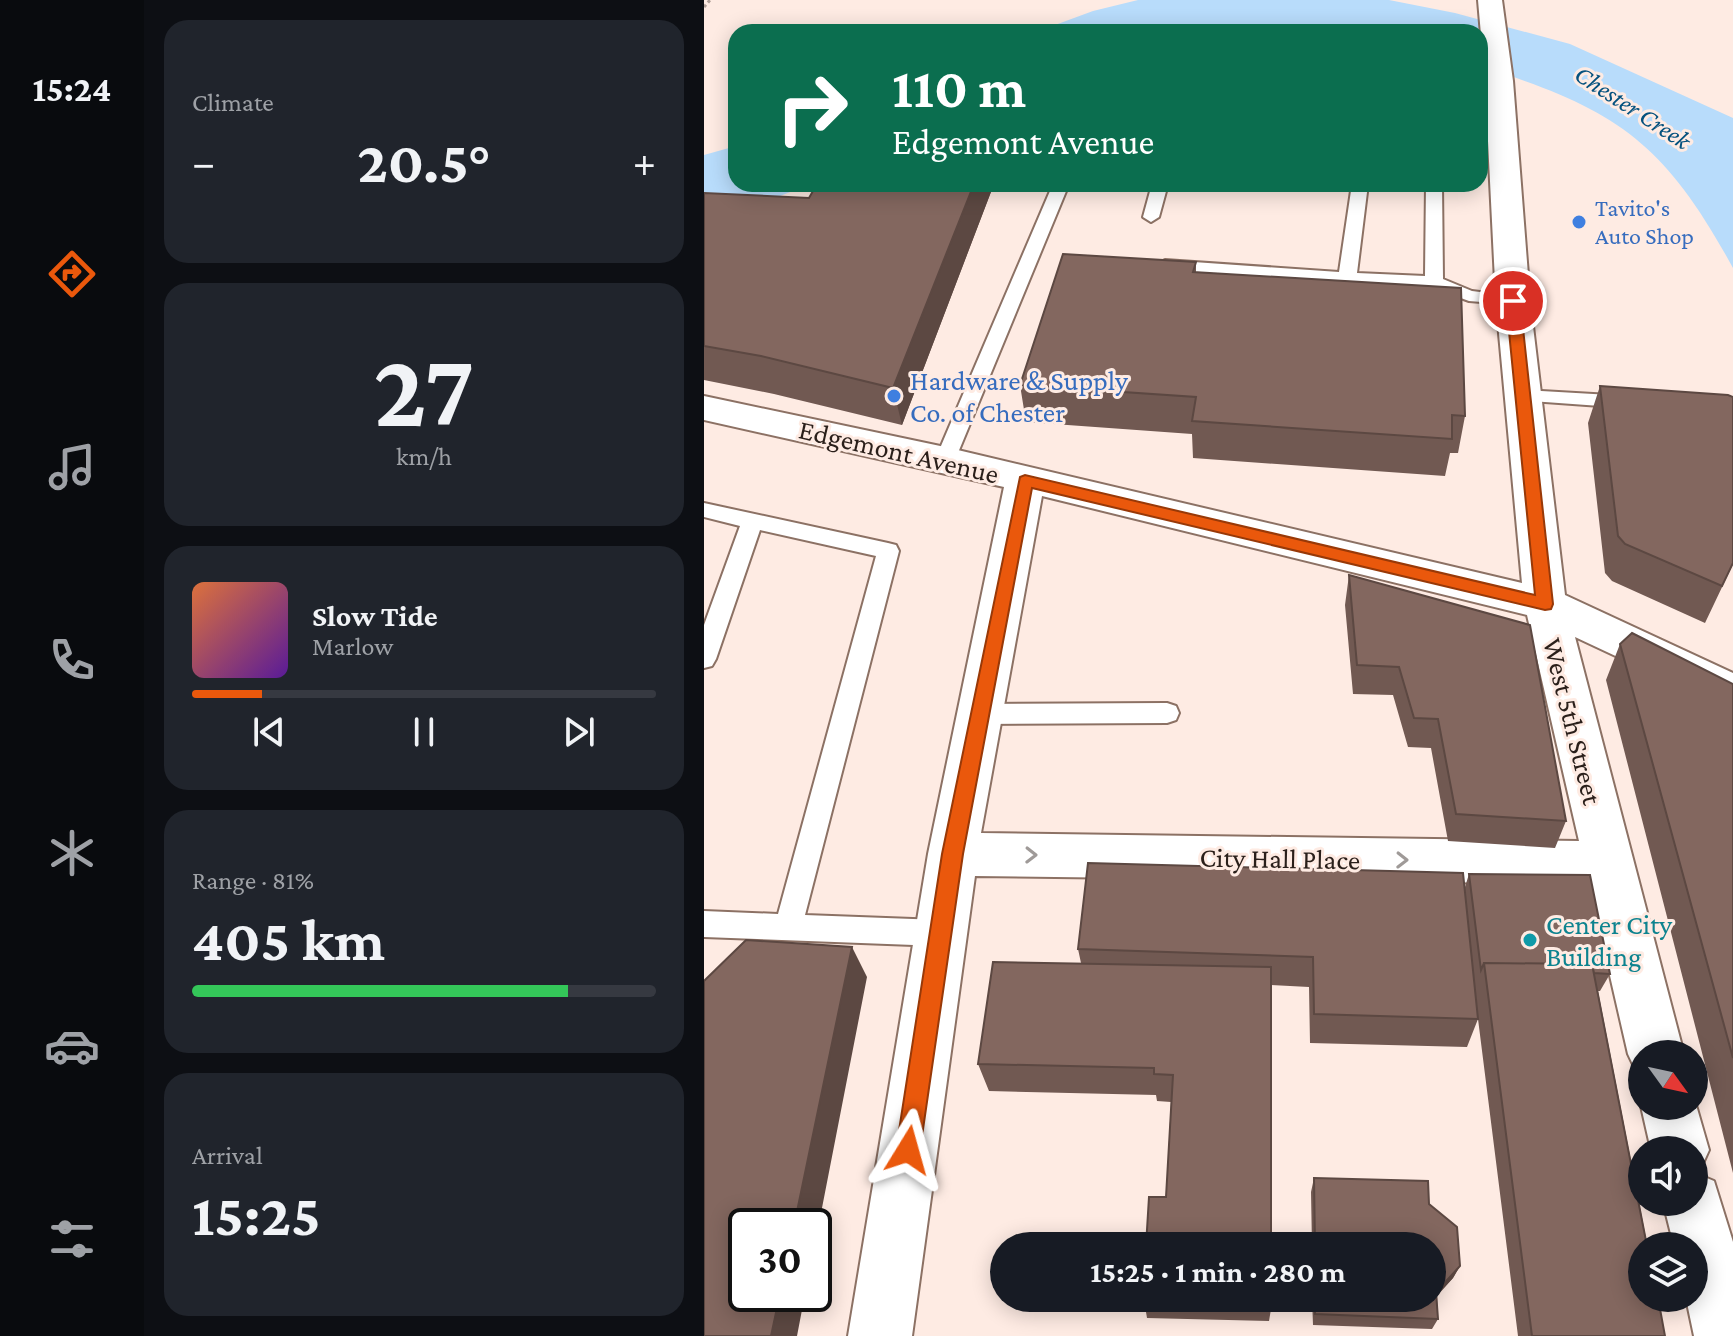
<!DOCTYPE html>
<html lang="en">
<head>
<meta charset="utf-8">
<style>
	:root { --surface:#171b24; --page:#20242c; --text:#f1f3f6; --muted:#9ea1a6; --line:#363941; --accent:#ea580c }
	body { margin:0; font-family:"Crimson Pro",serif; background:var(--page); color:var(--text); height:100vh; display:flex; flex-direction:column; font-size:30px; white-space:nowrap }
	* { box-sizing:border-box; margin:0 }
	p { font-size:26px; color:var(--muted) }
	.icon { flex:none; width:44px; height:44px; fill:none; stroke:currentColor; stroke-width:2; stroke-linecap:round; stroke-linejoin:round }
	.map { position:relative; flex:1; overflow:hidden }
	.drawer { display:flex; flex-direction:column; gap:20px; padding:20px; background:#0d0f14; width:560px }
	.drawer>* { flex:none }
	.top-card { position:absolute; left:24px; top:24px; width:760px; height:168px; border-radius:24px; box-shadow:0 4px 20px #0003; background:#0b6e4f; color:#fff; overflow:hidden }
	.needle { width:52px; rotate:123deg }
	.controls { position:absolute; left:924px; top:1040px; display:grid; gap:16px }
	.controls a { display:grid; place-items:center; width:80px; height:80px; border-radius:50%; background:var(--surface); box-shadow:0 4px 20px #0003; font-size:40px }
	.speed { position:absolute; left:24px; top:1208px; display:flex; gap:16px; font-size:40px; font-weight:700; text-align:center }
	.speed>* { display:grid; place-content:center; width:104px; height:104px; border-radius:50%; background:var(--surface); box-shadow:0 4px 20px #0003; line-height:1 }
	.speed .limit { border:4px solid #111; border-radius:12px; background:#fff; color:#111 }
	.pin { position:absolute; display:grid; place-items:center; width:68px; height:68px; color:#fff; margin:-34px; border:4px solid #fff; border-radius:50%; box-shadow:0 2px 8px #0007 }
	.me { position:absolute; width:88px; margin:-44px; rotate:8deg; stroke-linejoin:round; filter:drop-shadow(0 0 6px #0008) }
	.turn { display:flex; align-items:center; gap:28px; height:168px; padding:0 32px; font-size:36px }
	.turn .icon { width:104px; height:104px; stroke-width:2.5 }
	.turn b { display:block; font-size:56px; line-height:68px }
	.big { font-size:60px; font-weight:700; line-height:1.1 }
	.drawer .widget { flex:1; display:flex; flex-direction:column; justify-content:center; gap:12px; min-width:0; padding:0 28px; border-radius:24px; background:var(--page) }
	.drawer .dial { align-items:center; gap:0 }
	.dial b { font-size:104px; line-height:1 }
	.song { display:flex; align-items:center; gap:24px }
	.cover { width:96px; height:96px; border-radius:12px; background:linear-gradient(135deg,hsl(20 70% 55%),hsl(270 70% 35%)) }
	.played { height:8px; border-radius:4px; background:linear-gradient(90deg,var(--accent) 15%,var(--line) 15%) }
	.keys { display:flex; justify-content:space-around; direction:ltr }
	.heat { display:flex; justify-content:space-between; align-items:center; font-size:44px; direction:ltr }
	.charge { height:12px; border-radius:6px; background:linear-gradient(90deg,#34c759 81%,var(--line) 0) }
	.trip { position:absolute; left:286px; top:1232px; width:456px; height:80px; border-radius:40px; background:var(--surface); box-shadow:0 4px 20px #0003; font-weight:700; line-height:80px; text-align:center }
	main { display:flex; flex:1; min-height:0 }
	.tab-bar { display:flex; flex-direction:column; width:144px; justify-content:space-around; align-items:center; background:#090b0e; color:var(--muted) }
	.tab-bar .icon { width:56px; height:56px }
	.tab-bar .on { color:var(--accent) }
	.tab-bar b { font-size:36px; color:var(--text) }
	.map>svg:first-child { display:block }
	.water { fill:#b8dcfb }
	.lines { fill:none; stroke-linecap:round; stroke-linejoin:round }
	.lane-casing { stroke:#8c7164; stroke-width:4 }
	.street-casing { stroke:#8c7164; stroke-width:4 }
	.path { stroke:#af9f98; stroke-width:3; stroke-dasharray:3 3; stroke-linecap:butt }
	.lane { fill:#fff; fill-rule:evenodd }
	.street { fill:#fff; fill-rule:evenodd }
	.wall { fill:#715952 }
	.shaded-wall { fill:#5c4842 }
	.building { fill:#83675f; stroke:#5c4842; stroke-width:2 }
	.oneway { stroke:#9f9a98 }
	.route { fill:#ea580c; stroke:#983908; stroke-width:2 }
	.shop-dot { fill:#3f7fe0; stroke:#feebe3; stroke-width:3 }
	.culture-dot { fill:#0f9aa8; stroke:#feebe3; stroke-width:3 }
	.labels { text-anchor:middle; stroke-width:6; stroke-linejoin:round; paint-order:stroke }
	.far-shop-label { font-size:24px; fill:#366cbe; stroke:#feebe3; text-anchor:start }
	.far-water-label { font-size:26px; font-style:italic; fill:#04517e; stroke:#feebe3 }
	.shop-label { font-size:28px; fill:#366cbe; stroke:#feebe3; text-anchor:start }
	.street-label { font-size:28px; fill:#2a1f1a; stroke:#feebe3 }
	.culture-label { font-size:28px; fill:#0d838f; stroke:#feebe3; text-anchor:start }
</style>
</head>
<body>
<main>
<nav class="tab-bar">
<b>15:24</b>
<svg class="icon on" aria-label="directions" viewBox="0 0 24 24"><path d="M12 3l9 9-9 9-9-9zM9 14v-3h6M13 9l2 2-2 2"/></svg>
<svg class="icon" aria-label="music" viewBox="0 0 24 24"><path d="M9 18V5l10-2v13"/><circle cx="6" cy="18" r="3"/><circle cx="16" cy="16" r="3"/></svg>
<svg class="icon" aria-label="phone" viewBox="0 0 24 24"><path d="M5 4h4l2 5-3 2q2 4 5 5l2-3 5 2v4C11 20 4 13 5 4z"/></svg>
<svg class="icon" aria-label="climate" viewBox="0 0 24 24"><path d="M12 3v18M4 7l16 10M4 17L20 7"/></svg>
<svg class="icon" aria-label="car" viewBox="0 0 24 24"><path d="M5 17H2v-5l4-1 3-4h7l3 4 3 1v5h-3M9 17h6M6 11h13"/><circle cx="7" cy="17" r="2"/><circle cx="17" cy="17" r="2"/></svg>
<svg class="icon" aria-label="filters" viewBox="0 0 24 24"><path d="M4 7h16M4 17h16"/><circle cx="9" cy="7" r="2"/><circle cx="15" cy="17" r="2"/></svg>
</nav>
<section class="drawer">
<div class="widget"><p>Climate</p>
<div class="heat"><a>−</a><b class="big">20.5°</b><a>+</a></div>
</div>
<div class="widget dial"><b>27</b><p>km/h</p></div>
<div class="widget">
<div class="song"><i class="cover"></i><div><b>Slow Tide</b><p>Marlow</p></div></div>
<div class="played"></div>
<div class="keys"><svg class="icon" aria-label="previous" viewBox="0 0 24 24"><path d="M18 5L8 12l10 7zM5 5v14"/></svg><svg class="icon" aria-label="pause" viewBox="0 0 24 24"><path d="M8 5v14M16 5v14"/></svg><svg class="icon" aria-label="next" viewBox="0 0 24 24"><path d="M6 5l10 7-10 7zM19 5v14"/></svg></div>
</div>
<div class="widget"><p>Range · 81%</p><b class="big">405 km</b><div class="charge"></div></div>
<div class="widget"><p>Arrival</p><b class="big">15:25</b></div>
</section>
<div class="map">
<svg width="1029" height="1336" viewBox="0 0 1029 1336">
	<rect width="100%" height="100%" fill="#feebe3"/>
	<path class="water" d="M434 0H685L751 13 866 44 1029 118V268C960 141 912 109 776 66V32H654L591 26 533 32H332L389 11Z
		M32 146V184H107L76 196 0 214V155Z"/>
	<g class="lines">
		<g class="lane-casing">
			<path id="lane" d="M349 184H365L251 460 248 465H234L231 460Z
				M448 184H464L455 217 447 222 439 217Z
				M648 184H664L653 273 721 276 722 184H738L739 279 768 291 815 297 818 301 815 305 765 301 727 287 461 270 452 265 461 260 635 272Z
				M819 390 924 396 934 402 924 408 812 400 809 396 812 392Z
				M0 503 184 543 192 545 195 551 101 915 236 920 246 924 250 933 246 942 236 946 0 937V911L74 914 172 556 56 530 12 659 8 666 0 668V625L36 526 0 517Z
				M463 703 472 706 475 713 472 720 463 723 275 724 266 721 263 714 266 707 275 704Z"/>
		</g>
		<g class="street-casing">
			<path id="street" d="M774 0H798L809 81 826 301 861 595 1029 673V711L871 637 980 1054H938V1075L933 1073 924 1054 885 884 271 876 208 1336H144L224 854 300 487 0 420V396L241 447 818 583 792 301 781 81ZM338 496 823 615 875 841 277 833Z
				M990 1098 1005 1150 996 1170 991 1173 1010 1181 1029 1242V1336H990L982 1298H990V1246H970L959 1202H990V1150H947L937 1106 938 1103V1106H990Z"/>
		</g>
		<path class="path" d="M0 7 6 0"/>
		<use href="#lane" class="lane"/>
		<use href="#street" class="street"/>
	</g>
	<path class="wall" d="M290 184 198 425 70 394 0 380V193L105 198Z
		M492 262V272L761 416 754 453H746L741 476 489 458 488 434 322 422 316 385Z
		M896 386 1029 564 1001 623 908 581 901 573 884 423Z
		M645 575 862 821 851 848 744 841 727 748 704 747 689 695 649 694 641 605Z
		M916 644 1029 684V1173L902 680Z
		M765 874 906 974 896 991H894L961 1336H814L774 1019 763 1047 606 1043 605 987 567 985 462 1197 467 1102 453 1101 452 1095 285 1091 274 1064 377 963 374 949 761 887Z
		M610 1178 725 1204 756 1266 749 1278 733 1296 734 1319 728 1329 609 1325 608 1298H728V1246H608L607 1192Z
		M440 1300 568 1303 565 1321 443 1318Z"/>
	<path class="shaded-wall" d="M270 184H290L198 425 189 388Z
		M148 947 163 977 110 1249V1226H90Z
		M756 1266 749 1278 726 1303 732 1292Z
		M76 1294H101L93 1336H67Z"/>
	<path class="building" d="M113 184H270L189 388 57 356 0 346V193L105 198Z
		M359 254 492 262 489 272 757 288 761 416 748 415V439L488 421 492 397 316 385Z
		M896 386 1024 395 1029 397V563L1018 586 921 544 914 536Z
		M645 575 826 625 862 821 752 814 734 719 710 718 695 667 653 665Z
		M928 633 1029 684V1058L916 644Z
		M384 863 759 873 774 1019 610 1014 609 957 374 949Z
		M765 874 886 875 906 974 890 973 888 964 780 963 777 970Z
		M42 940 148 947 90 1226H42V1294H76L67 1336H0V981Z
		M289 962 567 967V1246H442L445 1197H462L469 1075 450 1074V1068L274 1064Z
		M780 963 888 964 943 1246H938V1298H954L961 1336H828Z
		M610 1178 724 1181 725 1204 753 1227 756 1266 732 1292 734 1319 611 1314V1298H728V1246H611Z
		M440 1298H568V1303L440 1300Z"/>
	<defs><path id="oneway-chevron" d="M-2-3.5L2.5 0L-2 3.5" fill="none" stroke-width="1.6" stroke-linecap="round" stroke-linejoin="round" transform="scale(2)"/></defs>
	<g class="oneway">
		<use href="#oneway-chevron" transform="translate(327 855) rotate(1)"/>
		<use href="#oneway-chevron" transform="translate(698 860) rotate(1)"/>
	</g>
	<path class="route" d="M809 297 816 301 849 604 847 609 841 610 328 488 259 854 216 1150 212 1159 204 1162 195 1159 192 1150 238 854 316 477 321 475 831 595 802 301Z"/>
	<g class="shop-dot">
		<circle cx="875" cy="222" r="8"/>
		<circle cx="190" cy="396" r="8"/>
	</g>
	<circle class="culture-dot" cx="826" cy="940" r="8"/>
	<g class="labels">
		<g class="far-shop-label">
			<text x="891" y="216">Tavito's<tspan x="891" dy="28">Auto Shop</tspan></text>
		</g>
		<g class="far-water-label">
			<text transform="translate(929 107) rotate(33)" y="9">Chester Creek</text>
		</g>
		<g class="shop-label">
			<text x="206" y="390">Hardware &amp; Supply<tspan x="206" dy="32">Co. of Chester</tspan></text>
		</g>
		<g class="street-label">
			<text transform="translate(195 451) rotate(13)" y="10">Edgemont Avenue</text>
			<text transform="translate(869 721) rotate(76)" y="10">West 5th Street</text>
			<text transform="translate(576 858) rotate(1)" y="10">City Hall Place</text>
		</g>
		<g class="culture-label">
			<text x="842" y="934">Center City<tspan x="842" dy="32">Building</tspan></text>
		</g>
	</g>
</svg>
<div class="controls">
<a><svg class="needle" viewBox="-14 -14 28 28"><path d="M0-13l5 13h-10z" fill="#e53935"/><path d="M0 13l5-13h-10z" fill="#9ea1a6"/></svg></a>
<a><svg class="icon" aria-label="sound" viewBox="0 0 24 24"><path d="M4 9h4l5-4v14l-5-4H4zM17 9q2 3 0 6"/></svg></a>
<a><svg class="icon" aria-label="layers" viewBox="0 0 24 24"><path d="M12 4l9 5-9 5-9-5zM3 14l9 5 9-5"/></svg></a>
</div>
<div class="speed"><div class="limit">30</div></div>
<div class="pin" style="left:809px;top:301px;background:#d93025"><svg class="icon" aria-label="arrive" viewBox="0 0 24 24"><path d="M6 21V4h12l-3 4 3 4H6"/></svg></div>
<svg class="me" style="left:204px;top:1150px" viewBox="-20 -20 40 40"><path d="M0-17L14 15 0 8-14 15z" fill="#ea580c" stroke="#fff" stroke-width="4"/></svg>
<div class="trip">15:25 · 1 min · 280 m</div>
<div class="top-card">
<div class="turn"><svg class="icon" aria-label="right" viewBox="0 0 24 24"><path d="M7 20v-9h11M14 6l5 5-5 5"/></svg><div><b>110 m</b>Edgemont Avenue</div></div>
</div>
</div>
</main>
</body>
</html>
